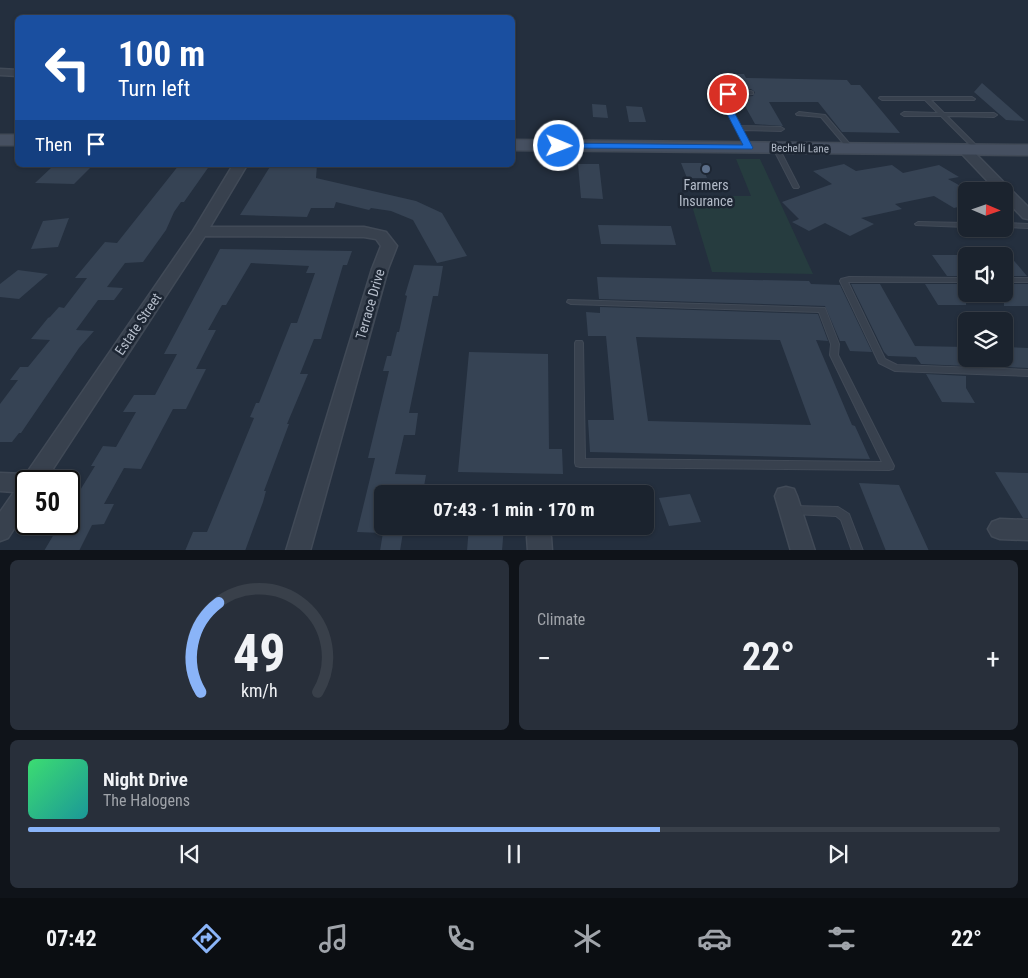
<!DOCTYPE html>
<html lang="en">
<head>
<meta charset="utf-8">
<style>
	:root { --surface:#1b232e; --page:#282f3a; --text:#f1f3f6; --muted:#a0a4aa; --line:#39404a; --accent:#8ab4f8 }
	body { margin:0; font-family:"Roboto Condensed",sans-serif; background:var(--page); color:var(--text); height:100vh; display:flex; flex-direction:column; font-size:19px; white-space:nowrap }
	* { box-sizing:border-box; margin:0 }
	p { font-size:16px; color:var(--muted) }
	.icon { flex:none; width:28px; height:28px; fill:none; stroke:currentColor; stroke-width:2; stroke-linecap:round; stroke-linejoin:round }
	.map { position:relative; height:550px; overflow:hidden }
	.sheet { display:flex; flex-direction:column; gap:10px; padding:10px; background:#0f1319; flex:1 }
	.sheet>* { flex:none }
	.top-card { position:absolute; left:15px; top:15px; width:500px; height:152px; border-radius:8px; box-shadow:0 1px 4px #0004,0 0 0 1px var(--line); background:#1a4fa0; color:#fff; overflow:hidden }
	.needle { width:32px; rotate:92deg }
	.fabs { position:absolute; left:958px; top:182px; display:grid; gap:10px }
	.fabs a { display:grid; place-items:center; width:55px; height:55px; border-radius:8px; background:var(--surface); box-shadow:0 1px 4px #0004,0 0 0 1px var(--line); font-size:25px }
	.speed { position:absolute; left:15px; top:470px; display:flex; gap:10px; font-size:25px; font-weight:700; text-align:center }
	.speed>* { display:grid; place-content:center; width:65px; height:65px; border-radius:50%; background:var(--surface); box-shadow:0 1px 4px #0004,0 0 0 1px var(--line); line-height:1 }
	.speed .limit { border:2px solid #111; border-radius:8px; background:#fff; color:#111 }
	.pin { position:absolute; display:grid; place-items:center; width:42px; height:42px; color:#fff; margin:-21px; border:2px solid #fff; border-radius:50%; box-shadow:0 1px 5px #0007 }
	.me { position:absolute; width:55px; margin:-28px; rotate:91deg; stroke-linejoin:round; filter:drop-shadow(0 0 4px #0008) }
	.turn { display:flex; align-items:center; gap:18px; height:105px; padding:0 20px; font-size:22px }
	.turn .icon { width:65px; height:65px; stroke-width:2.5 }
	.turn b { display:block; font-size:35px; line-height:42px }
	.then { display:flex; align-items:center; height:48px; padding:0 20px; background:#0003; gap:10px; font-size:19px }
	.big { font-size:38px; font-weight:700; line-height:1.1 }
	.sheet .widget { flex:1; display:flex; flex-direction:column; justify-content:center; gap:8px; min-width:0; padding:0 18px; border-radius:8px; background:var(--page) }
	.sheet .dial { align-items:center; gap:0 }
	.dial svg { height:130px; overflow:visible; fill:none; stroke:var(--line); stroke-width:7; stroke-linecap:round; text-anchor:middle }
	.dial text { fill:var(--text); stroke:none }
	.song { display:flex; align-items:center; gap:15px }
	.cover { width:60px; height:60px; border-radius:8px; background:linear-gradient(135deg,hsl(140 70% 55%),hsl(180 70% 35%)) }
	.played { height:5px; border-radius:2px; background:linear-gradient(90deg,var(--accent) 65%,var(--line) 65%) }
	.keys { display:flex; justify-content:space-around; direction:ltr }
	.heat { display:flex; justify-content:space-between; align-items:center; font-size:28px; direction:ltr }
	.sheet .tiles { flex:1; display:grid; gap:10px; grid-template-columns:1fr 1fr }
	.widget:last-child { grid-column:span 2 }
	.trip { position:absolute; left:374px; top:485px; width:280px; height:50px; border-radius:8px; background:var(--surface); box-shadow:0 1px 4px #0004,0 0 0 1px var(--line); font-weight:700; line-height:50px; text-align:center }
	.tabs { display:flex; height:80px; justify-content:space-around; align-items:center; background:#0b0e12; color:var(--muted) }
	.tabs .icon { width:35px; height:35px }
	.tabs .current { color:var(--accent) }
	.tabs b { font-size:22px; color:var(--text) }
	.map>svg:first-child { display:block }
	.green { fill:#263c3f }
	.building { fill:#364354; fill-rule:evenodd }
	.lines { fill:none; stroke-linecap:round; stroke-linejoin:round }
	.service-casing { stroke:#414a57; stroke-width:2 }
	.minor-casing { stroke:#414a57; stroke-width:3 }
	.secondary-casing { stroke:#414a57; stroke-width:3 }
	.service { fill:#38414e; fill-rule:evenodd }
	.minor { fill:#38414e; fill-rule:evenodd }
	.secondary { fill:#465061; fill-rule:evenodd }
	.route { fill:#1a73e8; stroke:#114b97 }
	.service-dot { fill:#5c6f8a; stroke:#1d2633; stroke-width:2 }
	.labels { text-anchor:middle; stroke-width:5; stroke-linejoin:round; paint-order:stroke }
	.far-street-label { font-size:11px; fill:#b4bcc9; stroke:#1d2633 }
	.poi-label { font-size:14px; fill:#b4bcc9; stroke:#1d2633 }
	.street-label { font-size:14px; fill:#b4bcc9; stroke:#1d2633 }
</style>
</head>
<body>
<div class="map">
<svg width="1028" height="551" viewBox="0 0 1028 551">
	<rect width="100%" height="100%" fill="#242f3e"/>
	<path class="green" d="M736 159H760L813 274 712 272 689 196H751Z"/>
	<path class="building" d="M730 74H744L746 78 847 80 851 85H860L900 133 842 132 818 102H769L783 126 755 124 740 97 753 96 755 92 751 89 737 90Z
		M982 83 1025 121 1006 120 974 92Z
		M592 104 606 105 608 118 593 117Z
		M626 106 642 107 646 122H629Z
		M681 163H701L707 178H687Z
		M578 164H599L603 199 581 198Z
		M844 164 856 171 892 165 903 173 939 165 959 177 948 179 966 189V205L954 208 934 196 895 204 902 209 861 218 874 224 850 236 825 223 809 231 792 222 799 219 782 202 832 184 813 171Z
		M179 165H210L184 202H181L174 212 166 230 143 262 125 263 107 287 123 288 114 300H98L76 330 94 331 79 348 21 433H19L12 442H0V404L18 380H10L20 367H28L50 340 31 339 48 318 50 317 59 307 64 308 87 278H75L105 242 117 243Z
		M271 165H317L316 178 416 201 442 213 467 256 437 263 413 220 391 211 371 208 369 210 336 202 334 208H311L307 217 240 215Z
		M52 167 90 168 74 184 35 183Z
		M69 218 58 247 31 249 43 221Z
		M598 225 671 226 676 245 601 244Z
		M220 249 352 251 347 265H343L321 339H314L300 374H308L287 424H289L264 491H266L263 502 245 551H185L193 532H207L254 418 250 417 256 403H259L291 323H297L315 273H306L309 266 251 263 226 305H222L208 330H216L196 369H206L186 409H173L141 469 124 468 104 504H114L104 524 92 525 79 551H44L60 524H69V500H74L95 466H91L103 446 116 447 136 412H123L134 395H155L177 354H164Z
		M1004 249 1027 276H1004Z
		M932 255H966V276H947Z
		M414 265 443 266 438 296H433L409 413H418L415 435H404L395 474 426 475 423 492 382 494V533L357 532 375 458H368L389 371H383L387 356H391L397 332H399L407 296 405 295Z
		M18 270 48 274 19 299 0 297V284Z
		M597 277 809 281 811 284 840 285 872 352 850 351 845 341H840L825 306 599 299Z
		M851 284H880L915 346 966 347V366L921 364 916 357 888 356 884 352Z
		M925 284H966V305H938Z
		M1004 284H1028V306H1004Z
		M600 307 818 314 828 341 816 340 852 425 855 426 870 459 590 452 588 420H614L606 336H588L586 312 600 313ZM636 337 780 340 811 425 648 421Z
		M1004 347 1028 348V368L1004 367Z
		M469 352 548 354 549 449H562L563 474 458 472Z
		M926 374 966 376V388L975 403 942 402Z
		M995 472 1028 473V518H1023Z
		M859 483 899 485 929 551H886Z
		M690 494 701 522 669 526 659 498Z
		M384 526H404L400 551H380Z
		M469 526H504L502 551H467Z"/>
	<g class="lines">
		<g class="service-casing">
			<path id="service" d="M751 91 753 92V94L729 96 730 106 740 126 781 127 784 129 781 131 742 130 752 148 749 150 746 148 724 106 723 96 728 92Z
				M880 97H972L975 99 974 100H931L944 113H994L997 115 994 117 947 116 980 149V151H976L941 116H904L901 114 904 112 938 113 925 100H882L879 98Z
				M799 112 825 115 854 149 851 151 849 150 821 117 797 115 796 114Z
				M776 146 779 148 799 187 798 188H794L793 187 773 148Z
				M918 222 966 223V227L916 225 915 224Z
				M1004 223 1028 224V228L1004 227Z
				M849 277 966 278V282H848L885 359 897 365 1028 370V376L895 371 879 363 840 281 841 279Z
				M1004 278H1028V282H1004Z
				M568 300 825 308 839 344 838 355 894 466 893 469 889 470 580 467 576 466 575 463V343L576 341H582L583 343 585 459 882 462 830 355 831 344 819 312 571 304 567 302Z
				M792 506 838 507 849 514 863 551H852L841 520 836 516 792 514 788 513 787 510 788 507Z"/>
		</g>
		<g class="minor-casing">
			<path id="minor" d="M0 69 18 70V76L0 75Z
				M965 146 969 147 1028 207V219L1023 218 1004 198V191H997L961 153 959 150Z
				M233 165H247L210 227H364L386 232 397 246 388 269 310 551H286L372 269 381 246 376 239 364 237 205 236 45 481H26V510L8 538 0 541V512L14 492 0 491V473L26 474 193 231Z
				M786 487 794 489 797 496 815 551H791L775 496 778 489Z
				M1000 519 1028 520V540L1000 539 992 536 988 529 992 522Z
				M539 527 547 530 551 537 552 551H528L527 537 531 530Z"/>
		</g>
		<g class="secondary-casing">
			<path id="secondary" d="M0 135H18V145H0Z
				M512 140 1028 145V155L512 150Z"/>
		</g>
		<use href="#service" class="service"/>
		<use href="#minor" class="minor"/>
		<use href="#secondary" class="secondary"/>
	</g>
	<path class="route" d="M728 92 732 94 730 97 731 106 753 148 752 149 559 148 554 146 559 143 743 145 723 106 722 96Z"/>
	<circle class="service-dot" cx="706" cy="169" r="5"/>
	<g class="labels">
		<g class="far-street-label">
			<text transform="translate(800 148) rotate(1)" y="4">Bechelli Lane</text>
		</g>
		<g class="poi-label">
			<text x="706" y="190">Farmers<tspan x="706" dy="16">Insurance</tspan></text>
		</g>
		<g class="street-label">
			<text transform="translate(370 304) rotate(-74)" y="5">Terrace Drive</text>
			<text transform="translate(138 324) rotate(-56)" y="5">Estate Street</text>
		</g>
	</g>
</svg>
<div class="fabs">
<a><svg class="needle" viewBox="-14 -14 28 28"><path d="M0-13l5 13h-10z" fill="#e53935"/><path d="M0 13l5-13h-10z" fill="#a0a4aa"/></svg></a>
<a><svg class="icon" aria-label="sound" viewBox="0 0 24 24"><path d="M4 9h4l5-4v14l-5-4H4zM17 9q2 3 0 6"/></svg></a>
<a><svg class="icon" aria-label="layers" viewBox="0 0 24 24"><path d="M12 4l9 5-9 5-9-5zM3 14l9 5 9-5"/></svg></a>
</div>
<div class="speed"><div class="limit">50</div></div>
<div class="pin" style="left:728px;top:94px;background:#d93025"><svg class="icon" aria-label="arrive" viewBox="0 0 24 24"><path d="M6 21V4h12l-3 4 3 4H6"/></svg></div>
<svg class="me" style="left:559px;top:146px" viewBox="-20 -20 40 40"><circle r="17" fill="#1a73e8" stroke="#fff" stroke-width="3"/><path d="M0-11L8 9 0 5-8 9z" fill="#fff"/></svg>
<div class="trip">07:43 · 1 min · 170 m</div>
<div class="top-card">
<div class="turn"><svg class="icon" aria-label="left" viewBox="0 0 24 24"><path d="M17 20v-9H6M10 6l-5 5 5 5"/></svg><div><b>100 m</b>Turn left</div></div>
<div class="then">Then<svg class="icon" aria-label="arrive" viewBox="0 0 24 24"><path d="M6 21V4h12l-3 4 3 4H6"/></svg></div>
</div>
</div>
<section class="sheet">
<div class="tiles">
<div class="widget dial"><svg viewBox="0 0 100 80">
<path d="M14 69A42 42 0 1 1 86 69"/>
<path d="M14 69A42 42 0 0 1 25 14" stroke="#8ab4f8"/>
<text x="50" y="56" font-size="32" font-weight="700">49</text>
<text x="50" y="72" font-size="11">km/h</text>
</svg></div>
<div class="widget"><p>Climate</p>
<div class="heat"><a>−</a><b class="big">22°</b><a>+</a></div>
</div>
<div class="widget">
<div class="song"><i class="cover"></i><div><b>Night Drive</b><p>The Halogens</p></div></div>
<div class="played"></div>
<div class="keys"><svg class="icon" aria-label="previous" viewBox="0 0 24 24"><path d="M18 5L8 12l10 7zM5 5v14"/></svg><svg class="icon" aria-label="pause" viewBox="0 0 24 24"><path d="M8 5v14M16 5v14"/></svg><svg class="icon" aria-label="next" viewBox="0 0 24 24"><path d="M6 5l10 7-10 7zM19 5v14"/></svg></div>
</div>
</div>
</section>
<nav class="tabs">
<b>07:42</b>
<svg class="icon current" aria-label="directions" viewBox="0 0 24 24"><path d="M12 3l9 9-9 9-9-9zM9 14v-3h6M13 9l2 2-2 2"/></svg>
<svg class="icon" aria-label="music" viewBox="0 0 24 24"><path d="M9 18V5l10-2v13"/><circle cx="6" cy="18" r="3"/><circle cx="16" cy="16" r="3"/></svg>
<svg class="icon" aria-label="phone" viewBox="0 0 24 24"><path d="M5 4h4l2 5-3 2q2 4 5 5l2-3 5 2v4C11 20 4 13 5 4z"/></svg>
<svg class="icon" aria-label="climate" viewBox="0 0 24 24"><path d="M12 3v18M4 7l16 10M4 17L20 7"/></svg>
<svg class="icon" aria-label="car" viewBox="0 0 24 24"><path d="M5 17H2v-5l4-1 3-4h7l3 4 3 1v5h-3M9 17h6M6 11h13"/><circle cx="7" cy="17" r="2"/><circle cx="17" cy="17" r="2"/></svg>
<svg class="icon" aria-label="filters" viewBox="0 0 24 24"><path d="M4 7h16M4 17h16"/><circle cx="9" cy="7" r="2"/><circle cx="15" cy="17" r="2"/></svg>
<b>22°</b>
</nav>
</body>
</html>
